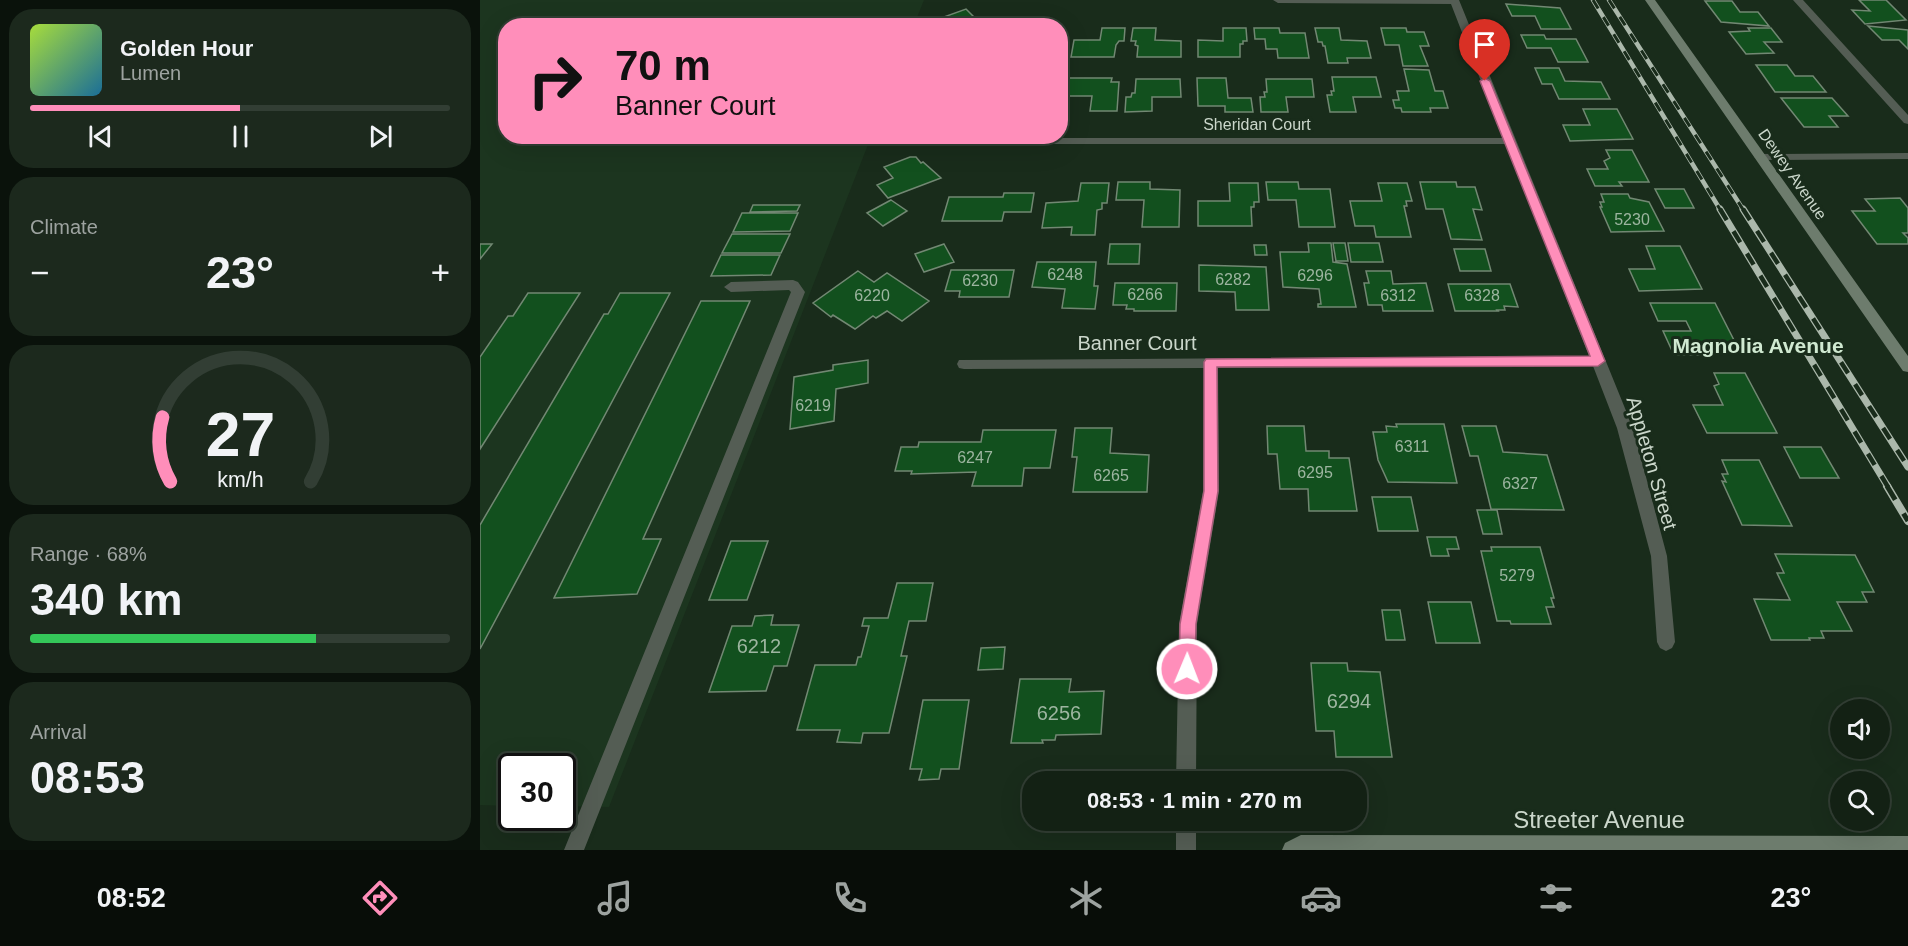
<!DOCTYPE html>
<html lang="en">
<head>
<meta charset="utf-8">
<style>
	:root { --surface:#132114; --page:#1c291d; --text:#f1f3f6; --muted:#9da3a0; --line:#323e34; --accent:#ff8eba }
	body { margin:0; font-family:Arial,sans-serif; background:var(--page); color:var(--text); height:100vh; display:flex; flex-direction:column; font-size:22px; white-space:nowrap }
	* { box-sizing:border-box; margin:0 }
	p { font-size:20px; color:var(--muted) }
	.icon { flex:none; width:33px; height:33px; fill:none; stroke:currentColor; stroke-width:2; stroke-linecap:round; stroke-linejoin:round }
	.map { position:relative; flex:1; overflow:hidden }
	.details { display:flex; flex-direction:column; gap:9px; padding:9px; background:#0a120b; width:480px }
	.details>* { flex:none }
	.banner { position:absolute; left:18px; top:18px; width:570px; height:126px; border-radius:24px; box-shadow:0 6px 24px #0002,0 0 0 2px var(--line); background:#ff8eba; color:#111; overflow:hidden }
	.fabs { position:absolute; left:1350px; top:699px; display:grid; gap:12px }
	.fabs a { display:grid; place-items:center; width:60px; height:60px; border-radius:50%; background:var(--surface); box-shadow:0 6px 24px #0002,0 0 0 2px var(--line); font-size:30px }
	.speed { position:absolute; left:18px; top:753px; display:flex; gap:12px; font-size:30px; font-weight:700; text-align:center }
	.speed>* { display:grid; place-content:center; width:78px; height:78px; border-radius:50%; background:var(--surface); box-shadow:0 6px 24px #0002,0 0 0 2px var(--line); line-height:1 }
	.speed .limit { border:3px solid #111; border-radius:9px; background:#fff; color:#111 }
	.pin { position:absolute; display:grid; place-items:center; width:51px; height:51px; color:#fff; margin:-62px -26px; border-radius:50% 50% 50% 0; rotate:-45deg; box-shadow:0 0 6px #0007 }
	.pin .icon { rotate:45deg }
	.me { position:absolute; width:66px; margin:-33px; rotate:1deg; stroke-linejoin:round; filter:drop-shadow(0 0 4px #0008) }
	.turn { display:flex; align-items:center; gap:21px; height:126px; padding:0 18px; font-size:27px }
	.turn .icon { width:78px; height:78px; stroke-width:2.5 }
	.turn b { display:block; font-size:42px; line-height:51px }
	.big { font-size:45px; font-weight:700; line-height:1.1 }
	.details .tile { flex:1; display:flex; flex-direction:column; justify-content:center; gap:9px; min-width:0; padding:0 21px; border-radius:24px; background:var(--page) }
	.details .dial { align-items:center; gap:0 }
	.dial svg { height:156px; overflow:visible; fill:none; stroke:var(--line); stroke-width:7; stroke-linecap:round; text-anchor:middle }
	.dial text { fill:var(--text); stroke:none }
	.song { display:flex; align-items:center; gap:18px }
	.cover { width:72px; height:72px; border-radius:9px; background:linear-gradient(135deg,hsl(80 70% 55%),hsl(200 70% 35%)) }
	.played { height:6px; border-radius:3px; background:linear-gradient(90deg,var(--accent) 50%,var(--line) 50%) }
	.keys { display:flex; justify-content:space-around; direction:ltr }
	.heat { display:flex; justify-content:space-between; align-items:center; font-size:33px; direction:ltr }
	.charge { height:9px; border-radius:4px; background:linear-gradient(90deg,#34c759 68%,var(--line) 0) }
	.trip { position:absolute; left:542px; top:771px; width:345px; height:60px; border-radius:24px; background:var(--surface); box-shadow:0 6px 24px #0002,0 0 0 2px var(--line); font-weight:700; line-height:60px; text-align:center }
	.menu { display:flex; height:96px; justify-content:space-around; align-items:center; background:#080d08; color:var(--muted) }
	.menu .icon { width:42px; height:42px }
	.menu .active { color:var(--accent) }
	.menu b { font-size:27px; color:var(--text) }
	main { display:flex; flex:1; min-height:0 }
	.map>svg:first-child { display:block }
	.built { fill:#1c351f }
	.building { fill:#12501e; stroke:#728873; stroke-width:1.5 }
	.lines { fill:none; stroke-linecap:round; stroke-linejoin:round }
	.lane { fill:#545d54; fill-rule:evenodd }
	.street { fill:#545d54; fill-rule:evenodd }
	.secondary { fill:#6d7c6d; fill-rule:evenodd }
	.rail-far2-casing { stroke:#abb8ab; stroke-width:4.5 }
	.rail-far1-casing { stroke:#abb8ab; stroke-width:7 }
	.rail-casing { stroke:#abb8ab; stroke-width:8 }
	.rail-far2 { stroke:#192c1b; stroke-width:3; stroke-dasharray:10; stroke-linecap:butt }
	.rail-far1 { stroke:#192c1b; stroke-width:4.5; stroke-dasharray:13; stroke-linecap:butt }
	.rail { stroke:#192c1b; stroke-width:5; stroke-dasharray:16; stroke-linecap:butt }
	.route { fill:#ff8eba; stroke:#a65c79; stroke-width:1.5 }
	.labels { text-anchor:middle; stroke-width:6; stroke-linejoin:round; paint-order:stroke }
	.far-street-label { font-size:16px; fill:#cbd7cb; stroke:#192c1b }
	.number-label { font-size:16px; fill:#9db5a0 }
	.street-label { font-size:20px; fill:#cbd7cb; stroke:#192c1b }
	.near-number-label { font-size:20px; fill:#9db5a0 }
	.neighbourhood-label { font-size:21px; font-weight:bold; fill:#d0e9d1; stroke:#192c1b }
	.near-street-label { font-size:24px; fill:#cbd7cb; stroke:#192c1b }
</style>
</head>
<body>
<main>
<section class="details">
<div class="tile">
<div class="song"><i class="cover"></i><div><b>Golden Hour</b><p>Lumen</p></div></div>
<div class="played"></div>
<div class="keys"><svg class="icon" aria-label="previous" viewBox="0 0 24 24"><path d="M18 5L8 12l10 7zM5 5v14"/></svg><svg class="icon" aria-label="pause" viewBox="0 0 24 24"><path d="M8 5v14M16 5v14"/></svg><svg class="icon" aria-label="next" viewBox="0 0 24 24"><path d="M6 5l10 7-10 7zM19 5v14"/></svg></div>
</div>
<div class="tile"><p>Climate</p>
<div class="heat"><a>−</a><b class="big">23°</b><a>+</a></div>
</div>
<div class="tile dial"><svg viewBox="0 0 100 80">
<path d="M14 69A42 42 0 1 1 86 69"/>
<path d="M14 69A42 42 0 0 1 10 36" stroke="#ff8eba"/>
<text x="50" y="56" font-size="32" font-weight="700">27</text>
<text x="50" y="72" font-size="11">km/h</text>
</svg></div>
<div class="tile"><p>Range · 68%</p><b class="big">340 km</b><div class="charge"></div></div>
<div class="tile"><p>Arrival</p><b class="big">08:53</b></div>
</section>
<div class="map">
<svg width="1428" height="850" viewBox="0 0 1428 850">
	<rect width="100%" height="100%" fill="#192c1b"/>
	<path class="built" d="M0 0H444L434 25 26 26V136L391 137 129 807 83 806 82 766H32L31 806 0 805Z"/>
	<path class="building" d="M1379 0H1406L1426 20 1385 24 1372 10 1390 11Z
		M1225 1H1252L1260 12H1278L1289 26 1241 22Z
		M1026 4 1080 8 1091 29H1061L1055 16H1032Z
		M486 9 497 20 501 18 508 24 469 26 461 18Z
		M1388 26 1428 30V49L1419 40H1402Z
		M622 28H645L644 41H639L636 45 634 57H591L594 40H620Z
		M653 28H676L675 40 701 41V57H657L658 46 655 45 656 41H651Z
		M743 28H766L767 41H763V44H760V57H718V40L743 41Z
		M774 28H799L800 33H825L829 58H798L797 49H786L785 39H775Z
		M835 28H859L861 40 887 41 891 58H867L868 63H848L845 46H843L842 42H838Z
		M901 28H926L927 32H944L949 46H940L948 66H923L919 45H905Z
		M1268 28H1291L1302 42H1284L1294 53 1266 54 1249 32 1270 31Z
		M1041 35H1064L1066 39H1096L1108 62H1078L1071 48H1047Z
		M1276 65H1307L1315 76H1333L1346 92H1295Z
		M1055 68H1079L1085 81 1121 82 1130 99H1079L1072 84H1062Z
		M924 69 949 70 955 91H963L968 108H950L951 112H922L921 108H915L913 100H919L917 91H929Z
		M852 77H896L901 97H873L876 112H850L847 95H852L851 91H854Z
		M587 78H632L631 82H639L637 111H610L612 96H584Z
		M717 78H746L748 98H771L773 112H745V106H718Z
		M656 79H700L701 97H672V111L645 112 646 97H651L652 93H655Z
		M786 79H832L834 97H806L808 112H781L780 97H785L784 92H787Z
		M1301 98H1352L1368 116H1349L1358 127H1324Z
		M1103 109H1137L1153 139 1090 141 1083 125H1110Z
		M1126 150H1152L1169 182H1139L1142 186H1115L1107 169H1128L1124 161 1130 158Z
		M430 157H436L441 163 443 162 461 178 408 198 397 185 413 178 404 167Z
		M638 182H670V189L700 190 699 227H662L664 200H636Z
		M786 182H818L819 189H850L855 227H819L816 200H788Z
		M940 182H976L977 187H995L1002 210 993 209 1002 240 971 239 963 209H946Z
		M601 183H629L627 203H622V209L617 210 615 235H591L592 227 562 228 566 203 598 201Z
		M749 183H778L779 202H774V207H771L772 226H718V201H750Z
		M898 183H927L932 201H926L927 206H924L931 237H896L894 226H875L870 201H902Z
		M1175 189H1204L1214 208H1185Z
		M524 193H554L551 212H524L522 221H462L469 197H523Z
		M1121 194H1148L1150 198 1169 202 1184 231 1131 232 1120 207H1122L1120 202H1124Z
		M1420 198 1428 208V233H1423L1428 238V244H1397L1372 211H1395L1385 199Z
		M411 200 427 211 403 226 387 213Z
		M273 205H320L317 211 270 212Z
		M262 213H318L310 231 253 232Z
		M252 234H310L301 253H242Z
		M828 243H851L853 262 867 264 876 307H838V304H841L839 289 803 287 800 252H829Z
		M853 243H865L868 261H856Z
		M868 243H899L903 262H871Z
		M0 244H12L0 259Z
		M464 244 474 262 444 272 435 254Z
		M630 244H660L659 264H628Z
		M774 245H786L787 255H775Z
		M1166 246H1200L1222 289 1159 291 1149 269H1175Z
		M974 249H1005L1011 271H980Z
		M241 255H300L291 275 231 276Z
		M557 262H616L614 286H618L615 309 582 308 585 289 552 287Z
		M719 265 786 267 789 310H756L755 292 719 291Z
		M471 270H534L529 297H479L480 291H465Z
		M378 271 394 282 407 273 449 301 422 321 407 311 396 318 393 316 375 329 353 315 351 317 333 303Z
		M886 271H911L913 284 946 283 953 311H903L902 305H888L884 283H889Z
		M635 283H697L696 311H654V309H646L647 305H633Z
		M968 284H1030L1038 307 1024 306 1025 310H1017L1018 311H975Z
		M48 293H100L0 449V357L28 316H33Z
		M140 293H190L0 649V525L124 314H128Z
		M221 301H270L163 539H181L157 594 74 598Z
		M1170 303H1235L1259 350 1225 349 1228 355H1194L1183 331H1211L1206 321H1178Z
		M388 360V383L356 389 354 421 310 429 314 377 353 370V365Z
		M1234 373H1265L1297 433H1227L1213 405H1243L1234 386 1239 384Z
		M916 424H964L977 483 908 482 898 460 893 432H907L906 426 917 427Z
		M787 426H824L826 451H849V458H869L877 511H829L828 489H800L797 454H788Z
		M982 426H1016L1023 452 1067 455 1084 510 1011 509 998 456H990Z
		M595 428H632L630 453 669 455 667 492H593L597 457H592Z
		M503 430H576L570 468H544L542 486H492L496 472 431 474 432 471H415L421 447H438L439 442H501Z
		M1304 447H1341L1359 478H1320Z
		M1242 460H1279L1312 526 1262 525 1242 481 1246 482 1242 474H1248Z
		M892 497H931L938 531H898Z
		M997 510H1017L1022 534H1003Z
		M947 537H976L979 549H967L969 556H951Z
		M251 541H288L267 600H229Z
		M1011 547H1060L1074 598H1071L1074 607H1066L1071 624H1031L1030 621H1017L1001 551H1012Z
		M1295 554 1375 555 1394 592H1382L1387 602H1357L1372 631H1341L1344 638H1329L1330 640H1291L1274 599 1310 600 1297 573H1304Z
		M417 583H453L446 621H429L421 656H427L409 733H383L381 743 357 742 360 730H317L335 665H376L378 657H381L389 626H382L384 618H408Z
		M948 602H991L1000 643H956Z
		M902 610H920L925 640H906Z
		M293 615 291 625H319L307 666H294L286 691 229 692 252 626H272L275 616Z
		M525 647 523 669 498 670 501 648Z
		M831 663H867L868 671 900 672 912 757H856L854 731H836Z
		M540 679H591L589 692 624 691 621 734 576 735 575 740H562L563 743H531Z
		M443 700H489L479 769H461L459 779 439 780 442 769H430Z"/>
	<g class="lines">
		<path class="lane" d="M313 280 318 282 325 292 104 850H84L311 292 309 290 251 292 244 287 251 282Z"/>
		<path class="street" d="M793 0H979L1153 428 1187 556 1195 642 1192 648 1186 651 1180 648 1177 642 1171 556 1137 428 1113 366 738 368 739 491 717 624 716 782H696L699 624 723 491 724 368 484 369 479 368 477 364 479 360 1109 356 1026 144H525L519 141 525 138H1023L971 4 798 3Z
			M1313 0H1323L1428 115V124L1424 123Z
			M1428 153V159L1280 160 1274 157 1280 154Z
			M696 820H716V850H696Z"/>
		<path class="secondary" d="M1165 0H1175L1428 356V372L1423 371Z
			M821 835 1428 836V850H802L805 843Z"/>
		<g class="rail-far2-casing">
			<path id="rail-far2" d="M1113 0 1241 211
				M1129 0 1264 211"/>
		</g>
		<g class="rail-far1-casing">
			<path id="rail-far1" d="M1240 209 1408 487
				M1263 209 1428 467"/>
		</g>
		<g class="rail-casing">
			<path id="rail" d="M1407 486 1428 521"/>
		</g>
		<use href="#rail-far2" class="rail-far2"/>
		<use href="#rail-far1" class="rail-far1"/>
		<use href="#rail" class="rail"/>
	</g>
	<path class="route" d="M1005 78 1010 81 1125 361 1118 366 737 367 738 491 716 624 715 669 713 675 707 678 701 675 699 669 700 624 724 491V362L726 359 1110 356 1000 81Z"/>
	<g class="labels">
		<g class="far-street-label">
			<text x="777" y="130">Sheridan Court</text>
			<text transform="translate(1313 174) rotate(55)" y="6">Dewey Avenue</text>
		</g>
		<g class="number-label">
			<text x="1152" y="225">5230</text>
			<text x="585" y="280">6248</text>
			<text x="835" y="281">6296</text>
			<text x="753" y="285">6282</text>
			<text x="500" y="286">6230</text>
			<text x="665" y="300">6266</text>
			<text x="392" y="301">6220</text>
			<text x="918" y="301">6312</text>
			<text x="1002" y="301">6328</text>
			<text x="333" y="411">6219</text>
			<text x="932" y="452">6311</text>
			<text x="495" y="463">6247</text>
			<text x="835" y="478">6295</text>
			<text x="631" y="481">6265</text>
			<text x="1040" y="489">6327</text>
			<text x="1037" y="581">5279</text>
		</g>
		<g class="street-label">
			<text x="657" y="350">Banner Court</text>
			<text transform="translate(1172 463) rotate(74)" y="7">Appleton Street</text>
		</g>
		<g class="near-number-label">
			<text x="279" y="653">6212</text>
			<text x="869" y="708">6294</text>
			<text x="579" y="720">6256</text>
		</g>
		<g class="neighbourhood-label">
			<text x="1278" y="353">Magnolia Avenue</text>
		</g>
		<g class="near-street-label">
			<text x="1119" y="828">Streeter Avenue</text>
		</g>
	</g>
</svg>
<div class="fabs">
<a><svg class="icon" aria-label="sound" viewBox="0 0 24 24"><path d="M4 9h4l5-4v14l-5-4H4zM17 9q2 3 0 6"/></svg></a>
<a><svg class="icon" aria-label="search" viewBox="0 0 24 24"><circle cx="10" cy="10" r="6"/><path d="M15 15l6 6"/></svg></a>
</div>
<div class="speed"><div class="limit">30</div></div>
<div class="pin" style="left:1005px;top:81px;background:#d93025"><svg class="icon" aria-label="arrive" viewBox="0 0 24 24"><path d="M6 21V4h12l-3 4 3 4H6"/></svg></div>
<svg class="me" style="left:707px;top:669px" viewBox="-20 -20 40 40"><circle r="17" fill="#ff8eba" stroke="#fff" stroke-width="3"/><path d="M0-11L8 9 0 5-8 9z" fill="#fff"/></svg>
<div class="trip">08:53 · 1 min · 270 m</div>
<div class="banner">
<div class="turn"><svg class="icon" aria-label="right" viewBox="0 0 24 24"><path d="M7 20v-9h11M14 6l5 5-5 5"/></svg><div><b>70 m</b>Banner Court</div></div>
</div>
</div>
</main>
<nav class="menu">
<b>08:52</b>
<svg class="icon active" aria-label="directions" viewBox="0 0 24 24"><path d="M12 3l9 9-9 9-9-9zM9 14v-3h6M13 9l2 2-2 2"/></svg>
<svg class="icon" aria-label="music" viewBox="0 0 24 24"><path d="M9 18V5l10-2v13"/><circle cx="6" cy="18" r="3"/><circle cx="16" cy="16" r="3"/></svg>
<svg class="icon" aria-label="phone" viewBox="0 0 24 24"><path d="M5 4h4l2 5-3 2q2 4 5 5l2-3 5 2v4C11 20 4 13 5 4z"/></svg>
<svg class="icon" aria-label="climate" viewBox="0 0 24 24"><path d="M12 3v18M4 7l16 10M4 17L20 7"/></svg>
<svg class="icon" aria-label="car" viewBox="0 0 24 24"><path d="M5 17H2v-5l4-1 3-4h7l3 4 3 1v5h-3M9 17h6M6 11h13"/><circle cx="7" cy="17" r="2"/><circle cx="17" cy="17" r="2"/></svg>
<svg class="icon" aria-label="filters" viewBox="0 0 24 24"><path d="M4 7h16M4 17h16"/><circle cx="9" cy="7" r="2"/><circle cx="15" cy="17" r="2"/></svg>
<b>23°</b>
</nav>
</body>
</html>
